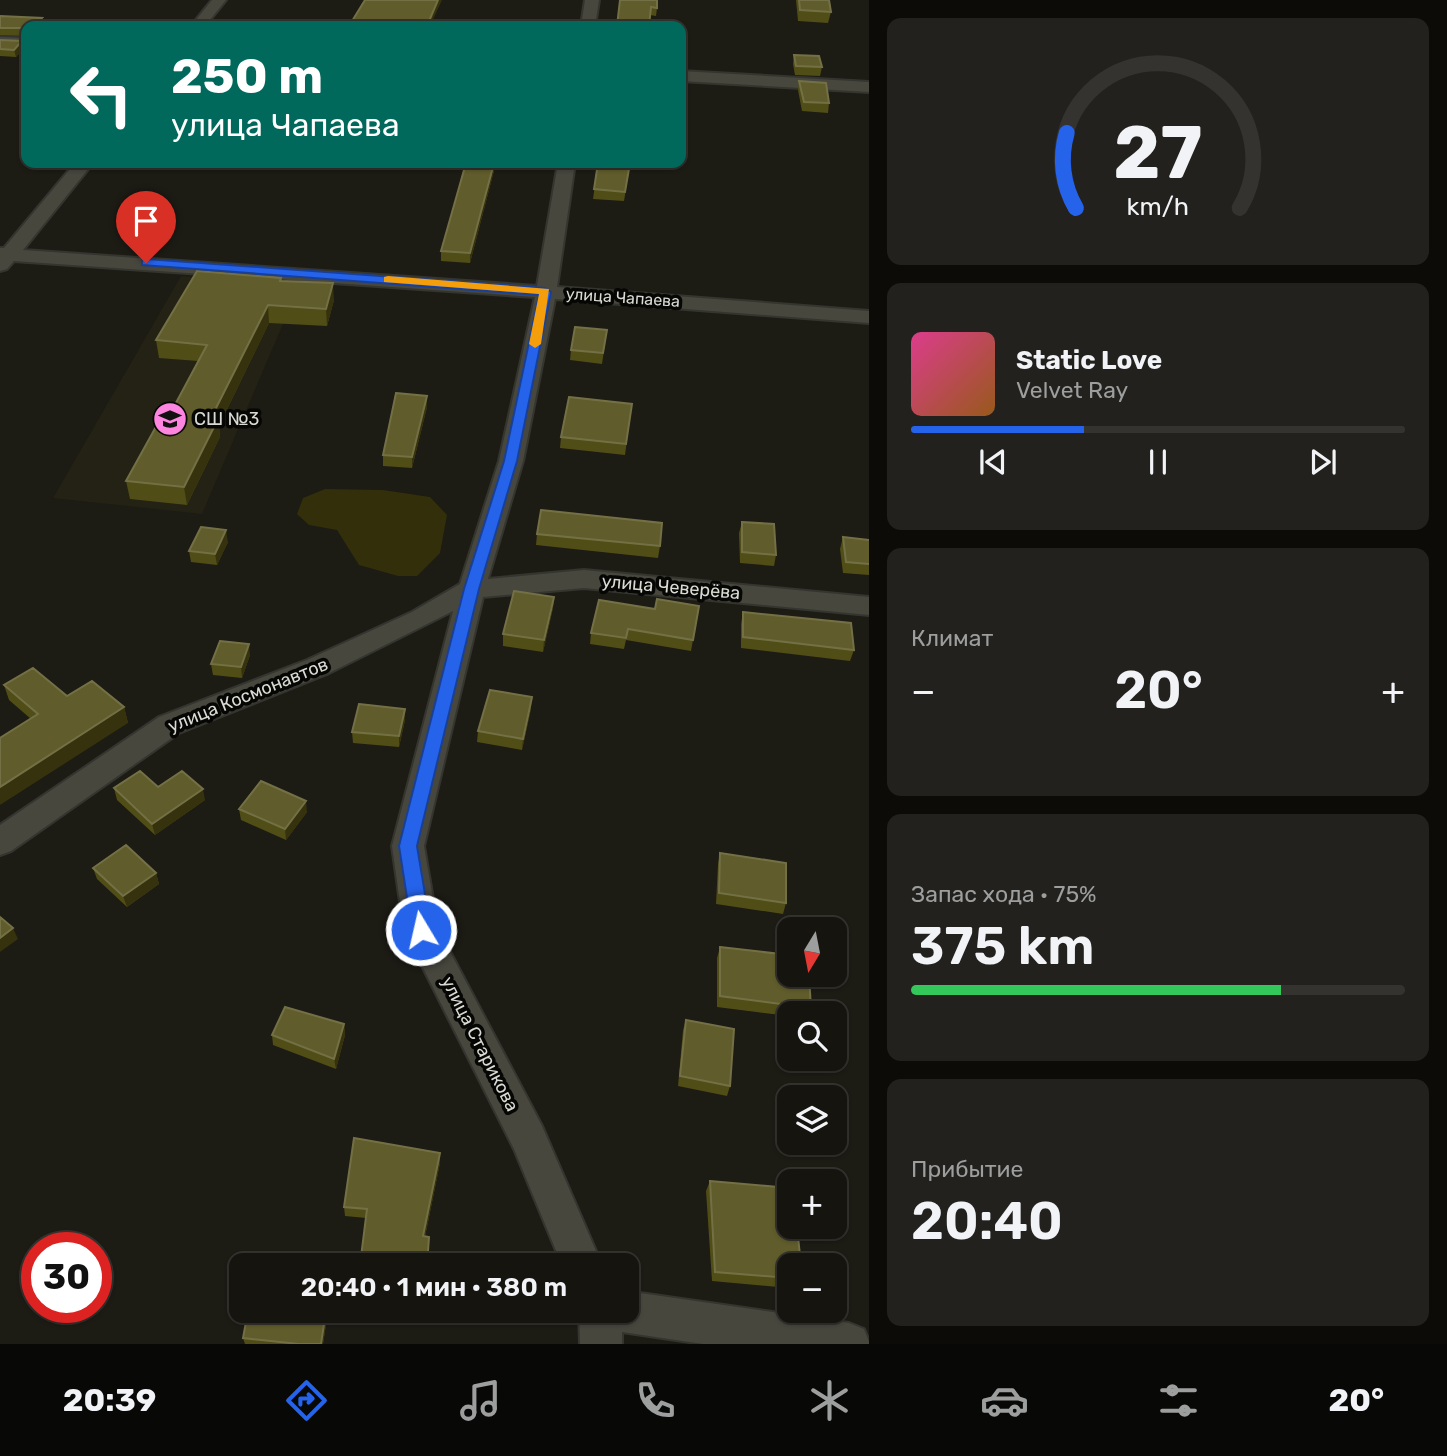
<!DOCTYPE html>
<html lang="ru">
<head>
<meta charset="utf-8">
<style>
	:root { --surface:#15140f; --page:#22211d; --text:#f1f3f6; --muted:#9d9e9e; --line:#34332f; --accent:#2563eb }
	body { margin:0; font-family:Rubik,sans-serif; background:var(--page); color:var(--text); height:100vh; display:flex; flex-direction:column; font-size:26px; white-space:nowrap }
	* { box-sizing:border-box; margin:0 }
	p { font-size:23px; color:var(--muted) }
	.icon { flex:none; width:38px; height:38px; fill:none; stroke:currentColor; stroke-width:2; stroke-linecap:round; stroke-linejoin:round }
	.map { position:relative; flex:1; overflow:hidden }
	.drawer { display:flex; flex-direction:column; gap:18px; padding:18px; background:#0c0b08; width:578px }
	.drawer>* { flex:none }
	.hud { position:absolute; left:21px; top:21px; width:665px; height:147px; border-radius:14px; box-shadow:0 2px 5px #0004,0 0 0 2px var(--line); background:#00695c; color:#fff; overflow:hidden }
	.needle { width:46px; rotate:190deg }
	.buttons { position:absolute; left:777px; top:917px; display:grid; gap:14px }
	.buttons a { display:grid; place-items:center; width:70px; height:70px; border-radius:14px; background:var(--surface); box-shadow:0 2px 5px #0004,0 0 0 2px var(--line); font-size:35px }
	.speed { position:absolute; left:21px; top:1232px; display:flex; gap:14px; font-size:35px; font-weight:700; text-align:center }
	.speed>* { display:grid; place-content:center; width:91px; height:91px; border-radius:50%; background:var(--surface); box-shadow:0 2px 5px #0004,0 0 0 2px var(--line); line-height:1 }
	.speed .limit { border:10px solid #d22; background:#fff; color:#111 }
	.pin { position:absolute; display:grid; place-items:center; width:60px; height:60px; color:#fff; margin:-72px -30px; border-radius:50% 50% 50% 0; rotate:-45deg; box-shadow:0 0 7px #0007 }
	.pin .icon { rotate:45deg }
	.me { position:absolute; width:77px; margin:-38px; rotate:351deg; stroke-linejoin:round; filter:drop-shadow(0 0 5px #0008) }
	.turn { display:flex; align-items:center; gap:24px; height:147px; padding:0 35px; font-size:32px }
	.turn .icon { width:91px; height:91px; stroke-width:2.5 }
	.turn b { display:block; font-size:49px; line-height:60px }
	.big { font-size:52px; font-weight:600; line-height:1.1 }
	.drawer .card { flex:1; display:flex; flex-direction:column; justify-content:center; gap:10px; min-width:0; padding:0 24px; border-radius:14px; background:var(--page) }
	.drawer .dial { align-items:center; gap:0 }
	.dial svg { height:182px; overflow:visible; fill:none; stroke:var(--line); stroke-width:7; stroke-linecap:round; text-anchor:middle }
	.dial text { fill:var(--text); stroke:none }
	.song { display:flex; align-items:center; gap:21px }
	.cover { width:84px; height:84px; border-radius:10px; background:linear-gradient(135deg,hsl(330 70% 55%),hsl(30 70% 35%)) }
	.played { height:7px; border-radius:4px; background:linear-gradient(90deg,var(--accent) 35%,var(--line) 35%) }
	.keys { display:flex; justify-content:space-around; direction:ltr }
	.heat { display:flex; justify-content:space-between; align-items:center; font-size:38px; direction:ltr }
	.charge { height:10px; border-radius:5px; background:linear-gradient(90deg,#34c759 75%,var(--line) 0) }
	.trip { position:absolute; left:229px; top:1253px; width:410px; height:70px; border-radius:14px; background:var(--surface); box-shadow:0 2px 5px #0004,0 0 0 2px var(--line); font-weight:600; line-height:70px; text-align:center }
	.tab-bar { display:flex; height:112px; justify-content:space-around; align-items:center; background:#080806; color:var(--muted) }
	.tab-bar .icon { width:49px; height:49px }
	.tab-bar .active { color:var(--accent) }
	.tab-bar b { font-size:32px; color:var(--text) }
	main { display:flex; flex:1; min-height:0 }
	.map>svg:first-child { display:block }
	.built { fill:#232214 }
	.green { fill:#322f0a }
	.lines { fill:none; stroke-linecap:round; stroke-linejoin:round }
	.street-casing { stroke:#353530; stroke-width:4 }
	.street { fill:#47473e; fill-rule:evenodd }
	.wall { fill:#514d16 }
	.shaded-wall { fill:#36320d }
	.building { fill:#605c2b; stroke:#737046; stroke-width:2 }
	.route { fill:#2563eb; stroke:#184099; stroke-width:2 }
	.slow { fill:#f59e0b }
	.labels { text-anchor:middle; stroke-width:7; stroke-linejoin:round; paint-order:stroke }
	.far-street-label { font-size:16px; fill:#dadad5; stroke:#060604 }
	.poi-label { font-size:18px; fill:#dadad5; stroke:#060604; text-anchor:start }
	.street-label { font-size:18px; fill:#dadad5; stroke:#060604 }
</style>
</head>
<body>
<main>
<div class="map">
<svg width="870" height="1344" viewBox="0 0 870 1344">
	<rect width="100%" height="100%" fill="#1c1b14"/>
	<path class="built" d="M181 276 300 284 202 514 53 498Z"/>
	<path class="green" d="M325 489 383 490 430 497 447 515 440 553 417 576H398L359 565 337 530 309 525 297 514 303 498Z"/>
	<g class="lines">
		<g class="street-casing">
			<path id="street" d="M212 0H226L205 26H191Z
				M585 0H599L595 26H581Z
				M0 37 26 38V46L0 45Z
				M681 71 870 82V92L681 81Z
				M75 163H93L23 250 537 286 558 163H575L557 287 870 311V323L555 299 523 461 488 579 584 570 870 597V615L584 588 483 597 424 846 438 929 542 1126 602 1265H562L514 1149 404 930 392 846 453 611 327 674 179 733 11 851 0 855V825L159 717 307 660 412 612 460 584 499 461 535 297 14 261 7 269 0 271V248H4Z
				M626 1291 849 1323 864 1329 870 1344H703L622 1332V1344H580L579 1311H626Z"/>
		</g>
		<use href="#street" class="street"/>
	</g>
	<path class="wall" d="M620 0 657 8 656 16 650 15Z
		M796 0H829L831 12 828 23 798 21Z
		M0 16 43 25 42 26H26V36L0 35Z
		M0 40 22 41 23 49 16 57 0 56Z
		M794 55 822 67 820 76 795 75 793 64Z
		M799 81 829 103 828 113 802 111 798 90Z
		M466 163H496L470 263 441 261V251Z
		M598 163H639V165H630L624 201 593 199Z
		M281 278 282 281 334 300 327 326 269 323 219 426 220 437 187 505 130 499 126 481 170 414 198 361 159 358 156 340Z
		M607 330 602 364 570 360 571 350Z
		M632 404 625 455 560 448 561 437Z
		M427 407 412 468 383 466V455Z
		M742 522 776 555 774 566 740 563 739 533Z
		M537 534 660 546 658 558 536 545Z
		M843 537 870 540V575L843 573 840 549Z
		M228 542 217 565 191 562 189 551Z
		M554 597 553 608 543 652 503 646V634Z
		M699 606 691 651 626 640 624 649 590 644 591 633 655 609Z
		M743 612 854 650 850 661 741 648V624Z
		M250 655 242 678 213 675 211 664Z
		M4 685 124 707 128 723 31 719 9 700Z
		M531 709 522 750 477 742 478 731Z
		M405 720 399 747 353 743 352 732Z
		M158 787 205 800 155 835 117 800 114 788Z
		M239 809 307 812 286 840 241 820Z
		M720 853 786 903 783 914 716 904 718 864Z
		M93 868 156 873 159 884 127 907 97 879Z
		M720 947 811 1008 809 1013H789V1016L717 1007V958Z
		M686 1020 730 1086 727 1096 678 1086 683 1030Z
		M344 1024 345 1035 336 1069 273 1045 272 1035Z
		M440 1163 425 1237 429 1247 428 1265H360L366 1218 345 1216 344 1207Z
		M710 1181 789 1265V1288L712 1281 706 1191Z
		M328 1311 323 1344H245L243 1338Z"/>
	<path class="shaded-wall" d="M438 0H442L430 26H427Z
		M42 18 43 25 42 26H34Z
		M22 41 23 49 16 57 14 50Z
		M494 163H496L470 263V253Z
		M333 283 334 300 327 326 326 309Z
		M268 305 269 323 219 426 220 437 187 505 184 487 211 418Z
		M427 396V407L412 468V457Z
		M226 530 228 542 217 565 215 554Z
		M554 597 553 608 543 652 544 640Z
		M249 644 250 655 242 678 241 667Z
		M532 697 531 709 522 750 523 739Z
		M124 707 128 723 0 805V787Z
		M405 709V720L399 747V736Z
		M203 789 205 800 155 835 152 824Z
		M306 801 307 812 286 840 285 829Z
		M156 873 159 884 127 907 123 896Z
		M13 928 18 939 0 952V938Z
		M344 1024 345 1035 336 1069 334 1059Z
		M440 1153V1163L423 1246V1236Z
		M326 1311H328L323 1344H321Z"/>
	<path class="building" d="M365 0H438L427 26H349Z
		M620 0H657V8L651 7 649 26H617Z
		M799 0H829L831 12 800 10Z
		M0 16 42 18 34 26H26V33L25 28H0Z
		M0 40 22 41 14 50 0 49Z
		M794 55 819 56 822 67 796 66Z
		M799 81 826 83 829 103 804 102Z
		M466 163H494L470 253 441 251Z
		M598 163H630L625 192 594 189Z
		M197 271 281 278 280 281 333 283 326 309 268 305 211 418 218 419 184 487 126 481 163 414H170L207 345 156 340Z
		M575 327 607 330 603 353 571 350Z
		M396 393 427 396 412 457 383 455Z
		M569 397 632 404 626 444 561 437Z
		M541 510 662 523 660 546 537 534Z
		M742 522 774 524 776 555 742 552Z
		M201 527 226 530 215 554 189 551Z
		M843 537 870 540V564L846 562Z
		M514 591 554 597 544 640 503 634Z
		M657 599 699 606 693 640 628 629 626 638 591 633 599 600 655 609Z
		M743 612 851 623 854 650 743 637Z
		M220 641 249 644 241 667 211 664Z
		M33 668 67 696 92 681 124 707 0 787V738L38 714 4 685Z
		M490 690 532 697 523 739 478 731Z
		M359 704 405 709 399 736 352 732Z
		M140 771 158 787 182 771 203 789 152 824 114 788Z
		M261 781 306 801 285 829 239 809Z
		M126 845 156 873 123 896 93 868Z
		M720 853 786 863V903L719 893Z
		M0 917 13 928 0 938Z
		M720 947 789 955V975H809L811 1008 720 996Z
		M285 1007 344 1024 334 1059 272 1035Z
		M686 1020 734 1029 730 1086 680 1076Z
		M354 1138 440 1153 423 1236 429 1237 427 1265H360L367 1209 344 1207Z
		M710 1181 789 1188V1227H797L801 1265H789V1278L715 1272Z
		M248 1311H326L321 1344H299L243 1338Z"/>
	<path class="route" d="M146 259 545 288 551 292 517 461 479 589 417 846 431 930 428 935H415L412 930 399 846 464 589 504 461 539 295 142 265V260Z"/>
	<path class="slow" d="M388 276 549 289 541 344 535 348 529 344 539 294 384 282V277Z"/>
	<defs>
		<g id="school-disc" transform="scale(1.75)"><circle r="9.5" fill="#fe85df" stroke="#060604"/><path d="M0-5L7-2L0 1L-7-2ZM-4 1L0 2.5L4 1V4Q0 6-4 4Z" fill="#111"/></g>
	</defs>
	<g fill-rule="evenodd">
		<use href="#school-disc" x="170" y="419"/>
	</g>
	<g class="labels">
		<g class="far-street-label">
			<text transform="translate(623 297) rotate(4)" y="6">улица Чапаева</text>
		</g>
		<g class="poi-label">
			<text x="194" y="425">СШ №3</text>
		</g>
		<g class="street-label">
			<text transform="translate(671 587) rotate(5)" y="6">улица Чеверёва</text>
			<text transform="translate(248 695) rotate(-22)" y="6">улица Космонавтов</text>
			<text transform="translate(480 1044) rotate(63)" y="6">улица Старикова</text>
		</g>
	</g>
</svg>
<div class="buttons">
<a><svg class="needle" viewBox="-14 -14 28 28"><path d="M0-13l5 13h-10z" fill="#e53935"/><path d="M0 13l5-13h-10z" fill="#9d9e9e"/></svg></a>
<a><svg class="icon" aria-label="search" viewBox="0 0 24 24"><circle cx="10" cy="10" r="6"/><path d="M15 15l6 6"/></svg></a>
<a><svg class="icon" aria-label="layers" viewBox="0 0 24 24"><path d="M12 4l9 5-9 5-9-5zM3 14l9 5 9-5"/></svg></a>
<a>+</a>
<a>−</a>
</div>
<div class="speed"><div class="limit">30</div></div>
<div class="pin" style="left:146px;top:263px;background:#d93025"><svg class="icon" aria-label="arrive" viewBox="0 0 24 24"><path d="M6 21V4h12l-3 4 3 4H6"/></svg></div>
<svg class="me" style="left:421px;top:930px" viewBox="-20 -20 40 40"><circle r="17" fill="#2563eb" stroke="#fff" stroke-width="3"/><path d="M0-11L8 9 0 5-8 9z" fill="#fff"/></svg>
<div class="trip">20:40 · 1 мин · 380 m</div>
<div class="hud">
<div class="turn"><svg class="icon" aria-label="left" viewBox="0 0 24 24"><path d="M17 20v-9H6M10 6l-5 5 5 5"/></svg><div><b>250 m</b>улица Чапаева</div></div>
</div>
</div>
<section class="drawer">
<div class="card dial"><svg viewBox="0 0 100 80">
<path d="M14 69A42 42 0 1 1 86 69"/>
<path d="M14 69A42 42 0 0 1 10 36" stroke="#2563eb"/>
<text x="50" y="56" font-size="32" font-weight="700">27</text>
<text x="50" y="72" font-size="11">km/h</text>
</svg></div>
<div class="card">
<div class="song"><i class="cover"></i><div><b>Static Love</b><p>Velvet Ray</p></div></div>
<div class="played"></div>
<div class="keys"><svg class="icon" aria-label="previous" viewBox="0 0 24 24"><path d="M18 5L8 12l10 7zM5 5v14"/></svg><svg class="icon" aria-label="pause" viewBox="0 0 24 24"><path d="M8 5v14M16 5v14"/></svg><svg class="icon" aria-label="next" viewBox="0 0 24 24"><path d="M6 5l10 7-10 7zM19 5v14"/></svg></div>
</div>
<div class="card"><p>Климат</p>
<div class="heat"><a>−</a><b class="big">20°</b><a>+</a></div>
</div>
<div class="card"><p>Запас хода · 75%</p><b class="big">375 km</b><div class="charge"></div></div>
<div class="card"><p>Прибытие</p><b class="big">20:40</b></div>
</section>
</main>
<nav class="tab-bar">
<b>20:39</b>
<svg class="icon active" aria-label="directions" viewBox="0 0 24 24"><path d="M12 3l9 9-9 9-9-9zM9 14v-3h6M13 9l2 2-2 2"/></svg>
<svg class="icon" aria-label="music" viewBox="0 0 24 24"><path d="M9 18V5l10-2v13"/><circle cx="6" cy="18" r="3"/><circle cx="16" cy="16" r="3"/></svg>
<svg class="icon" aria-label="phone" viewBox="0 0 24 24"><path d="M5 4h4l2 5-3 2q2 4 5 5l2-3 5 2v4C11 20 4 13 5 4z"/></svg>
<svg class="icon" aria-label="climate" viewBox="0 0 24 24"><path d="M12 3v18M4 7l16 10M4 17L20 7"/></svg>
<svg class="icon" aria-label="car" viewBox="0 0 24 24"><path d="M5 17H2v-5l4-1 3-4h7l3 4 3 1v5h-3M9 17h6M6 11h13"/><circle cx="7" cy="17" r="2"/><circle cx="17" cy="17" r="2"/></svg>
<svg class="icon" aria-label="filters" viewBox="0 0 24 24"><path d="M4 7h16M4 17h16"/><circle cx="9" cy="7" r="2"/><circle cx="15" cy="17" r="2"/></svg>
<b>20°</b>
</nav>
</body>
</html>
